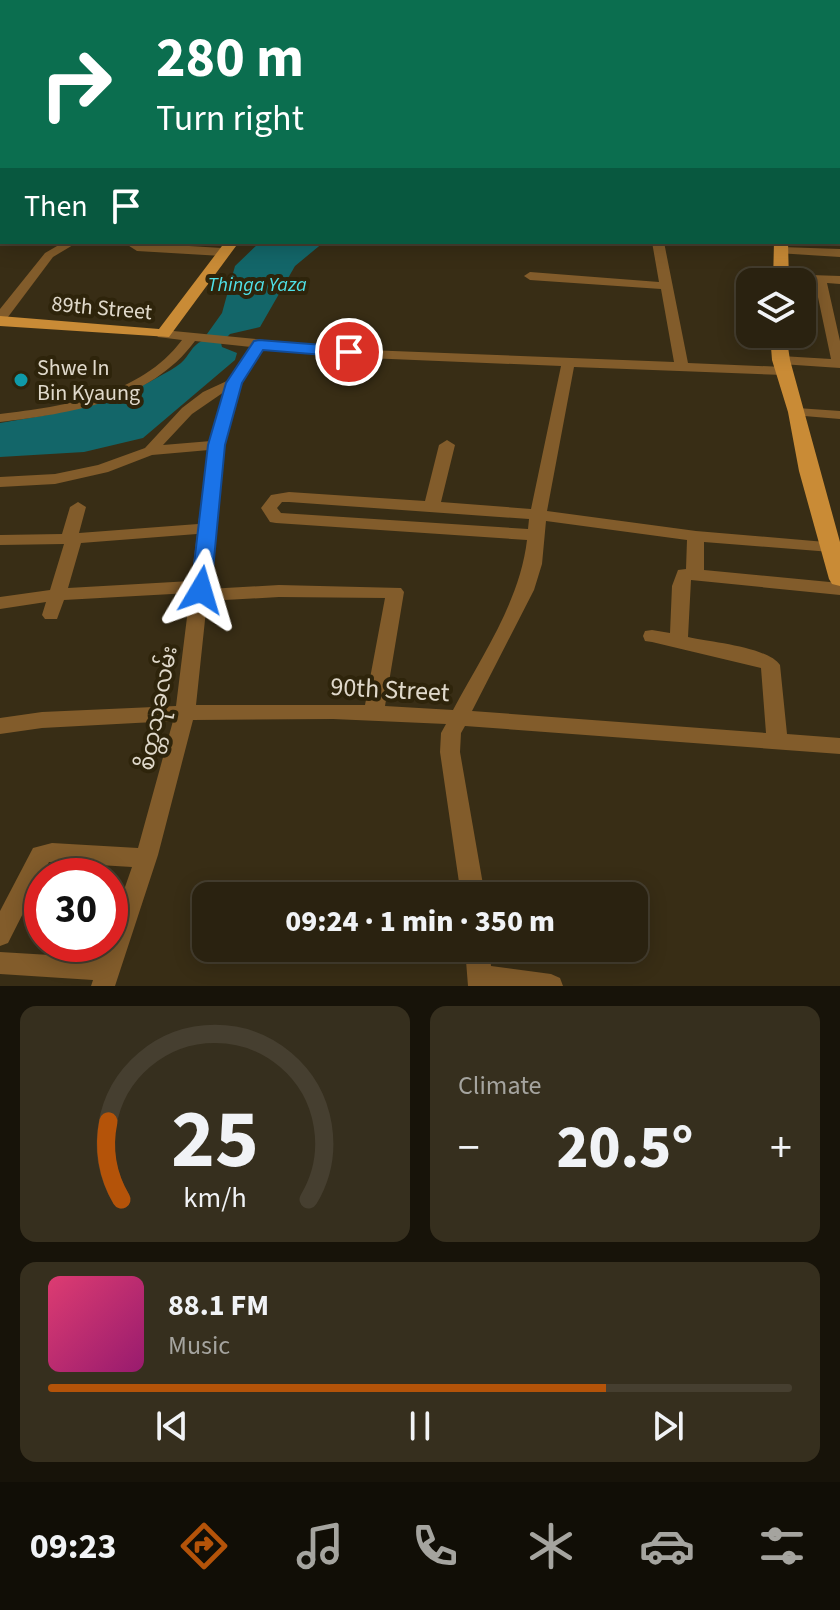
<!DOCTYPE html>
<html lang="en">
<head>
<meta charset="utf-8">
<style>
	:root { --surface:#2a2210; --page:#362f1e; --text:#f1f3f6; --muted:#a5a49f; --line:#463f30; --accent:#b45309 }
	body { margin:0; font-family:"Source Sans 3","Noto Sans Myanmar",sans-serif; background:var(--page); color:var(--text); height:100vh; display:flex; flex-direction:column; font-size:30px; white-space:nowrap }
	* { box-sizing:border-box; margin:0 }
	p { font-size:26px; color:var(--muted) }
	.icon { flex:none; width:44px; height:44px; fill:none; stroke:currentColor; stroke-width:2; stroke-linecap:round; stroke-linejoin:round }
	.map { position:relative; height:986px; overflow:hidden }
	.drawer { display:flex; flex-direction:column; gap:20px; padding:20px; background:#171309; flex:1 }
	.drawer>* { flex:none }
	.banner { position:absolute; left:0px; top:0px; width:840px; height:244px; box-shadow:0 4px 20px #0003,0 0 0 2px var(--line); background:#0b6e4f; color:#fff; overflow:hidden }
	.fabs { position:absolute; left:736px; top:268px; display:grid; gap:16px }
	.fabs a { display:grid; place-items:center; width:80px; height:80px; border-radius:16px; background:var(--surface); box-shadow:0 4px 20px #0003,0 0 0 2px var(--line); font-size:40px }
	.speed { position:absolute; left:24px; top:858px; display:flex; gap:16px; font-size:40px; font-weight:700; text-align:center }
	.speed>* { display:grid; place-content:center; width:104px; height:104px; border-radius:50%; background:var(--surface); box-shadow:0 4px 20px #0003,0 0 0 2px var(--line); line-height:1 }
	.speed .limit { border:12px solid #d22; background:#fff; color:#111 }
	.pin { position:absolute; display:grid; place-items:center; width:68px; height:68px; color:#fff; margin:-34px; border:4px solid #fff; border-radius:50%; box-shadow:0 2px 8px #0007 }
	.me { position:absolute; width:88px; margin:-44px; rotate:7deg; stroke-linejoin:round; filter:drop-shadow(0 0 6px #0008) }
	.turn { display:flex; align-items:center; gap:28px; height:168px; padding:0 24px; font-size:36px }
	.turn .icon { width:104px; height:104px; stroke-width:2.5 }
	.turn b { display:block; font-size:56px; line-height:68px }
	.then { display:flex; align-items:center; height:76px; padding:0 24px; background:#0003; gap:16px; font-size:30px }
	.big { font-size:60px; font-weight:800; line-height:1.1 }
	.drawer .widget { flex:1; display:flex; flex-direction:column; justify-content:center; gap:12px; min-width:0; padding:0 28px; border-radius:16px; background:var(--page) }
	.drawer .dial { align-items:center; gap:0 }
	.dial svg { height:208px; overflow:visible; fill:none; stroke:var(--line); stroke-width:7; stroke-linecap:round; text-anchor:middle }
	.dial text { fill:var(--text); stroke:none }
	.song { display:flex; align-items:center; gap:24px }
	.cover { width:96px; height:96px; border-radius:12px; background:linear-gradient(135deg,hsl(340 70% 55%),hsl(320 70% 35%)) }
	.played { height:8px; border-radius:4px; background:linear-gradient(90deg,var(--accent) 75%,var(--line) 75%) }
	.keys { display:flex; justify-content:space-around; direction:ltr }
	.heat { display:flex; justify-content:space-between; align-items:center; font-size:44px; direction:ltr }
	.drawer .tiles { flex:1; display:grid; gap:20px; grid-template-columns:1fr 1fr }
	.widget:last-child { grid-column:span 2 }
	.trip { position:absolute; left:192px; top:882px; width:456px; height:80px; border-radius:16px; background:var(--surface); box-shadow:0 4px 20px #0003,0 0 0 2px var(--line); font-weight:800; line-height:80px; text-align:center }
	.dock { display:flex; height:128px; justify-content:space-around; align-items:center; background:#110e06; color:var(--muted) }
	.dock .icon { width:56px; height:56px }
	.dock .selected { color:var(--accent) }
	.dock b { font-size:36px; color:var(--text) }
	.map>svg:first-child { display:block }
	.water { fill:#136669 }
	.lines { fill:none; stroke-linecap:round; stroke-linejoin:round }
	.canal { fill:#136669; fill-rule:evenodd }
	.minor { fill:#825c2b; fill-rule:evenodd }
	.major { fill:#c98b36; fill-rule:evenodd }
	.route { fill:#1a73e8; stroke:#114b97; stroke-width:2 }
	.culture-dot { fill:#0f9aa8; stroke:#2e240b; stroke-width:3 }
	.labels { text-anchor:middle; stroke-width:8; stroke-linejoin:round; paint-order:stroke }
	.far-water-label { font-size:20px; font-style:italic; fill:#4fe1e8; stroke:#2e240b }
	.street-label { font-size:22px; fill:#e0d9cb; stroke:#2e240b }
	.poi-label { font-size:22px; fill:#e0d9cb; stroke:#2e240b; text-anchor:start }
	.near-street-label { font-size:26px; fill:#e0d9cb; stroke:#2e240b }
</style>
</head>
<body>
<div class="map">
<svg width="840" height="986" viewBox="0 0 840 986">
	<rect width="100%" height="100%" fill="#382d15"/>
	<path class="water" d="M260 242H324L295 266 260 327 230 334 221 343 222 347 237 353 235 360 143 438 84 452 0 457V423C55 414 111 405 160 376 167 372 175 368 181 363 189 356 192 345 202 341L222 313 235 266Z"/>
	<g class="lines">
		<path class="canal" d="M788 0H792L793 2H789Z"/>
		<path class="minor" d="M92 0H101L90 2Z
			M163 0H172L161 2Z
			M215 0H223L213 2Z
			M253 0H261L252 2Z
			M294 0H302L292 2Z
			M469 0H477L468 2Z
			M595 0H603V2H595Z
			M620 0H628V2H620Z
			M671 0H718L721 2H671Z
			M0 15H2V19H0Z
			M838 22H840V28H838Z
			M0 37H2V41H0Z
			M838 47H840V51H838Z
			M0 52H2V56H0Z
			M838 66H840V72H838Z
			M2 95V102L0 103V96Z
			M838 130H840V136H838Z
			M0 149H2V155H0Z
			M838 154H840V160H838Z
			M838 201H840V207H838Z
			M0 225H2V231H0Z
			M838 238H840V244L833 242H838Z
			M64 242H78L53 257 5 321 0 322V309L45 253Z
			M123 242 222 248 228 252 222 256 137 251Z
			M652 242H664L688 363 784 367 791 371 784 375 574 367 547 511 696 531 837 543 839 547 837 551 831 552 704 542V570L840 583V595L691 580 688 637C710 642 768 647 780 665L787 734 840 738V754L465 726 461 733 460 752 485 896H461L440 752 441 733 446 724 333 719 193 720 158 855 115 986H91L93 980 0 974V952L100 958 105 944H110V930L132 867 49 862 8 943 0 946V911L33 848 52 843 138 848 173 721 42 728 0 734V718L42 712 176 706 190 593 64 600 57 619H45L42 615 46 602 0 609V597L50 590 64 544 0 545V535L62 534 70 507 78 502 86 507 79 533 198 524 209 450 152 455 108 472 55 484 0 487V477L55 474 98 465 145 448 182 408 203 392 229 380 251 347 195 341C150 402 71 413 0 422V414C65 406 140 396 182 340L158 337 156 334 163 330 367 350 674 362 661 289 530 280 524 276 530 272 659 282ZM264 348 367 358 561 366 531 509 441 502 455 445 447 440 439 445 425 501 289 492 271 495 261 508 270 522 276 523 527 540C520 601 482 656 453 710L385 706 404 592 401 588 279 585 208 589 221 469 230 415 241 383ZM224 392 211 441 163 445 192 414ZM282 502H289L529 519 528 529 281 513 277 508ZM546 521 687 540 686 569 678 570 672 586 670 633 652 630 645 631 643 636 645 641 652 642 761 668 766 733 472 711 534 590 542 564ZM197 534 191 581 68 588 81 543ZM279 597 385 598 365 705H196L207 601Z
			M781 247 840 249V257L777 253V249Z
			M781 274 840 276V284L827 283 840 341V368L781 364 774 360 781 356 831 359 815 283 777 281 775 278Z
			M797 408 840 411V419L792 415 790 412 792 409Z
			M465 948H489L491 966 551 974 560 978 563 986H468Z"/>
		<path class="major" d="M343 0H353L342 2Z
			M714 0H724L725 2H715Z
			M838 30H840V36H838Z
			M0 65H2V71H0Z
			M225 242H239L169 337 0 326V316L159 329Z
			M774 242H788L789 282H773Z
			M770 334H786L790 360 840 542V586L832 584 829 579 799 471 788 412 772 360Z"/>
	</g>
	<path class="route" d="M259 340 349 347 356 352 349 357 263 350 242 383 225 445 211 590 201 597 191 590 208 445 226 383 254 341Z"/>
	<circle class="culture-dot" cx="21" cy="380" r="8"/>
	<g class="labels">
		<g class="far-water-label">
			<text x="257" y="291">Thinga Yaza</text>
		</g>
		<g class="street-label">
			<text transform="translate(102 307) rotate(5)" y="8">89th Street</text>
			<text transform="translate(157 708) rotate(-79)" y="8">စိတ္တသုခလမ်း</text>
		</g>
		<g class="poi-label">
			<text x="37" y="375">Shwe In<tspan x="37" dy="25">Bin Kyaung</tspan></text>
		</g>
		<g class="near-street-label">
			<text transform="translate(390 689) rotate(3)" y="9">90th Street</text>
		</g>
	</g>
</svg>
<div class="fabs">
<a><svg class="icon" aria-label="layers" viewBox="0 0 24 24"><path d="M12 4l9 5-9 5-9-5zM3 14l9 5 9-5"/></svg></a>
</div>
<div class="speed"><div class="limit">30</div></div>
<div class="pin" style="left:349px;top:352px;background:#d93025"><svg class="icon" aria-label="arrive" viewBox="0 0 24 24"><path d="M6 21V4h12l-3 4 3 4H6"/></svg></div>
<svg class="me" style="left:201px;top:590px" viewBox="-20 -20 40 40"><path d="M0-17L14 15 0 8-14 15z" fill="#1a73e8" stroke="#fff" stroke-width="4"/></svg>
<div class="trip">09:24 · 1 min · 350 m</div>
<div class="banner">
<div class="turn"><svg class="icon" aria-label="right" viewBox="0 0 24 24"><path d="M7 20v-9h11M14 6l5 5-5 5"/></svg><div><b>280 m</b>Turn right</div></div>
<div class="then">Then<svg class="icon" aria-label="arrive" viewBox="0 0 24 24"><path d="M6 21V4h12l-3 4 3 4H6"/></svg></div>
</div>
</div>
<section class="drawer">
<div class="tiles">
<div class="widget dial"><svg viewBox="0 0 100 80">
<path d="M14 69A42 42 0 1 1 86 69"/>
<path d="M14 69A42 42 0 0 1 9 39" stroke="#b45309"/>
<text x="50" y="56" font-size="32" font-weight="700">25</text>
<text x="50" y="72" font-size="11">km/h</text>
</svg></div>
<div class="widget"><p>Climate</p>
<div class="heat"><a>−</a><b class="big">20.5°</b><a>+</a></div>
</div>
<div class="widget">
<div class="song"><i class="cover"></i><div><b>88.1 FM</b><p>Music</p></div></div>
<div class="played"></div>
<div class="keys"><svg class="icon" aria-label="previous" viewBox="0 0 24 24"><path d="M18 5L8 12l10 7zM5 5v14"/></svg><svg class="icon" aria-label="pause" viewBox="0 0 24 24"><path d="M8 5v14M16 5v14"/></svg><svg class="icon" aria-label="next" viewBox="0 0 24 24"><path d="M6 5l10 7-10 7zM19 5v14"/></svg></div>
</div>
</div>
</section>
<nav class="dock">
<b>09:23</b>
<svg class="icon selected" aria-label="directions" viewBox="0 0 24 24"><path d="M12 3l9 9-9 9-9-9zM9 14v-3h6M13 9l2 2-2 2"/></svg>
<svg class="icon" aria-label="music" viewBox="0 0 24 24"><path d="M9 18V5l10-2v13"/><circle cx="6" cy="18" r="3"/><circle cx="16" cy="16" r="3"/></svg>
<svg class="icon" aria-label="phone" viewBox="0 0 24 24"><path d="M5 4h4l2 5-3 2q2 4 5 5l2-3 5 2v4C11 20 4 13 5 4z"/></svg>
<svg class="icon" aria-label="climate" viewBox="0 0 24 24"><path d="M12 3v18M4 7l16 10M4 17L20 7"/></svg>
<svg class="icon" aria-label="car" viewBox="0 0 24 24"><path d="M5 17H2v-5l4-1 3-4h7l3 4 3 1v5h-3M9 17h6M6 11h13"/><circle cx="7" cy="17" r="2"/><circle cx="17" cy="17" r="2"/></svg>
<svg class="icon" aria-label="filters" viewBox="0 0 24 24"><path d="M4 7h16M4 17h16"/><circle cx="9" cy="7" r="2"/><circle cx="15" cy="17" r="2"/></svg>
</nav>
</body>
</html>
